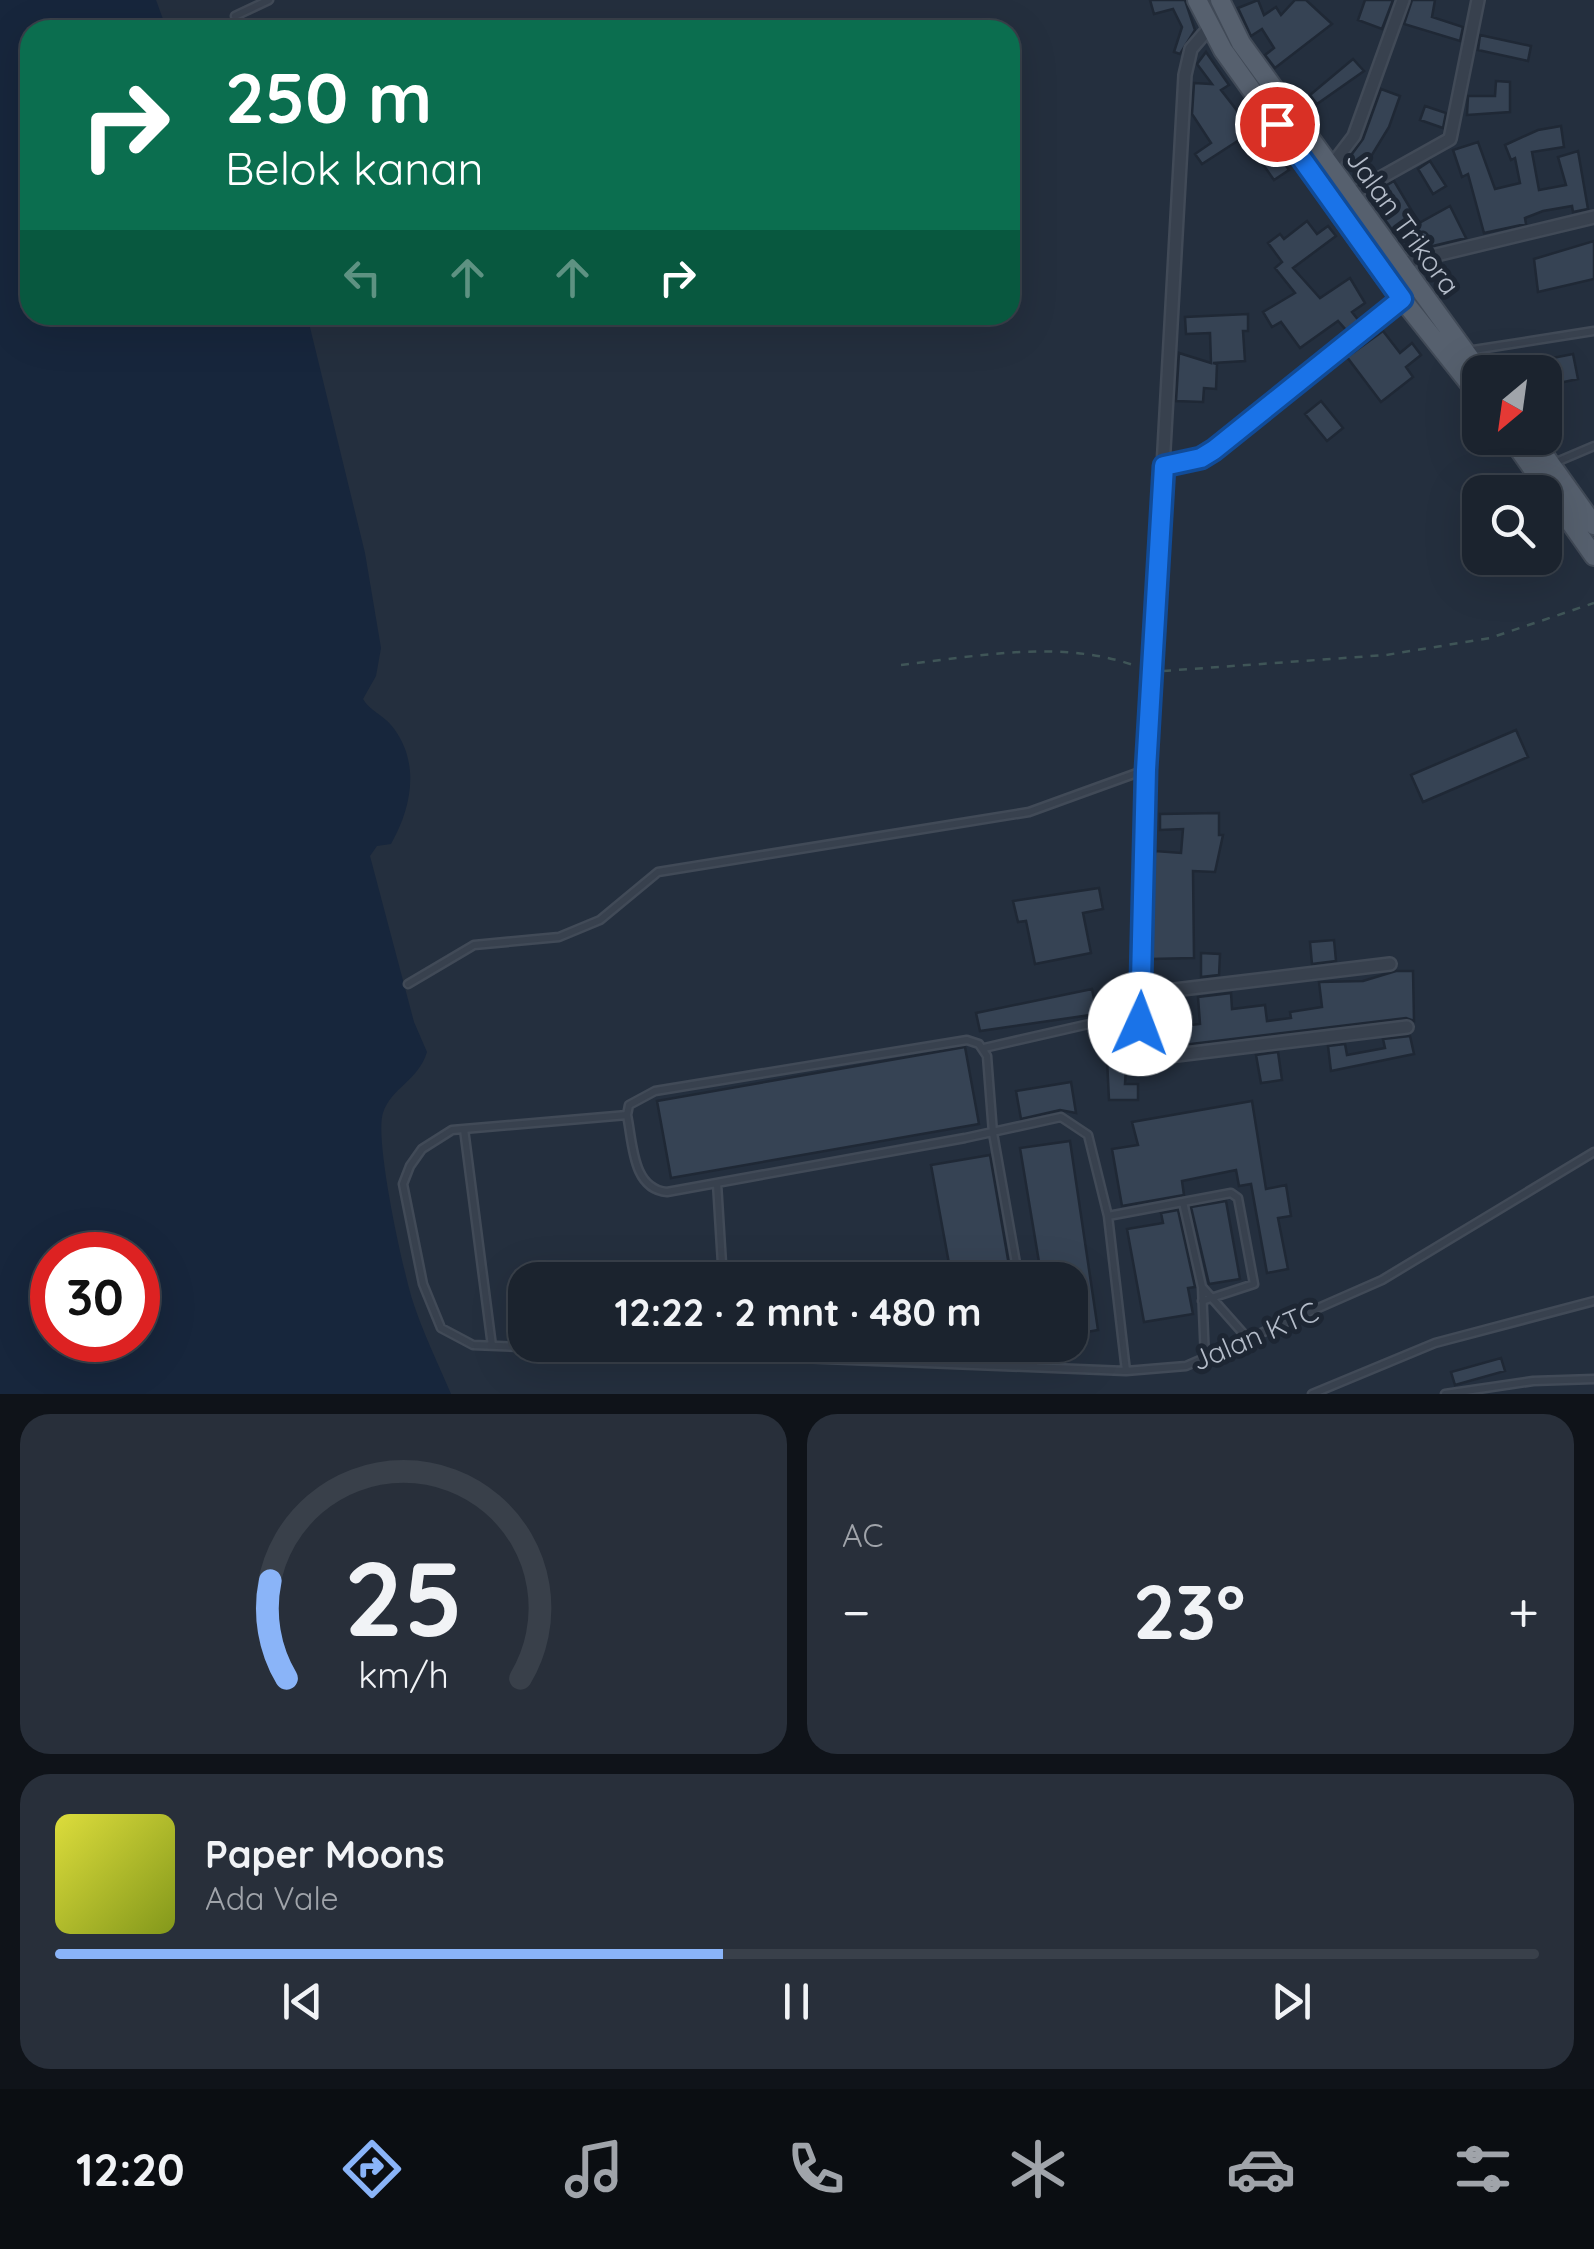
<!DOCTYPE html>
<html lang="id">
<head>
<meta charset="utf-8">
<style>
	:root { --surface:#1b232e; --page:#282f3a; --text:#f1f3f6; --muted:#a0a4aa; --line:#39404a; --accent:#8ab4f8 }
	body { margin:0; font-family:Quicksand,sans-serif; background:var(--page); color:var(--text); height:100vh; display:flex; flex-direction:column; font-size:38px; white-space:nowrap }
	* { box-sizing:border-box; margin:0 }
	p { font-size:32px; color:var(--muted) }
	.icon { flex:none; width:55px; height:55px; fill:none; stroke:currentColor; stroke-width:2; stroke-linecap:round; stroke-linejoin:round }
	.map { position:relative; height:1394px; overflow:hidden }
	.side { display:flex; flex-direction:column; gap:20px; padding:20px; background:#0f1319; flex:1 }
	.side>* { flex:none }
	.banner { position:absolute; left:20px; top:20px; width:1000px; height:305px; border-radius:30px; box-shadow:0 10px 40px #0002,0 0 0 2px var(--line); background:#0b6e4f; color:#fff; overflow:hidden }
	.needle { width:65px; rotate:209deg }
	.controls { position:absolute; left:1462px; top:355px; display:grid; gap:20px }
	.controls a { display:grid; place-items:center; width:100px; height:100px; border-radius:20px; background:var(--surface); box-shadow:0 10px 40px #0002,0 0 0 2px var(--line); font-size:50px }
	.speed { position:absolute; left:30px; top:1232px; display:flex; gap:20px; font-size:50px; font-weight:700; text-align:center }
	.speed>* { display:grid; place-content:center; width:130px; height:130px; border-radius:50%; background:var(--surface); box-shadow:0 10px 40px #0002,0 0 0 2px var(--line); line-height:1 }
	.speed .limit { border:15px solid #d22; background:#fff; color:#111 }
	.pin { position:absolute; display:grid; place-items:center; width:85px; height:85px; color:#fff; margin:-42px; border:5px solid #fff; border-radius:50%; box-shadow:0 2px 10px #0007 }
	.me { position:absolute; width:110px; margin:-55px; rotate:2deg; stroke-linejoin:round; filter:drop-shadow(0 0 8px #0008) }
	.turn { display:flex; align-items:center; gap:35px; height:210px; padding:0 40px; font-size:45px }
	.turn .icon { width:130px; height:130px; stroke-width:2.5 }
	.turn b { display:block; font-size:70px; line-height:85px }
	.lanes { display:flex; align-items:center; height:95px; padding:0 40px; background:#0003; justify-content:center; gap:50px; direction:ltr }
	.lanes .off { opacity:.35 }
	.big { font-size:75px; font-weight:700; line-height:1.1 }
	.side .card { flex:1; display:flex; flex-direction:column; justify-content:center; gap:15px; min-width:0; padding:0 35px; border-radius:30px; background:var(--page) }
	.side .dial { align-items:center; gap:0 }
	.dial svg { height:260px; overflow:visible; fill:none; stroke:var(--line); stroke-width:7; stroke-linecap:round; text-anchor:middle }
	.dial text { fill:var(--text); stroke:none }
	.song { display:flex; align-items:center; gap:30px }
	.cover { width:120px; height:120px; border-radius:15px; background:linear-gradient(135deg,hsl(60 70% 55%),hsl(70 70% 35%)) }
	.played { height:10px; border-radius:5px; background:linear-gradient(90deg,var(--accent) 45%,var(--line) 45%) }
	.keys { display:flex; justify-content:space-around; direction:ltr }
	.heat { display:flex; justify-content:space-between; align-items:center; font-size:55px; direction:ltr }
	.side .tiles { flex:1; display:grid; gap:20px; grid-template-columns:1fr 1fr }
	.card:last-child { grid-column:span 2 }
	.trip { position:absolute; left:508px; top:1262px; width:580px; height:100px; border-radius:30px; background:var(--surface); box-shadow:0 10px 40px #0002,0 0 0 2px var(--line); font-weight:700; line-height:100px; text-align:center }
	.tabs { display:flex; height:160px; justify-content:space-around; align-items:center; background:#0b0e12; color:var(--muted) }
	.tabs .icon { width:70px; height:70px }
	.tabs .selected { color:var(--accent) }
	.tabs b { font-size:45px; color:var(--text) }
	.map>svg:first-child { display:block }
	.water { fill:#17263c; fill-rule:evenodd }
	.building { fill:#364354; stroke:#1f2835; stroke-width:2.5 }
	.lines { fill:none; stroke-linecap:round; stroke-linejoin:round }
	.lane-casing { stroke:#414a57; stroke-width:11 }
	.street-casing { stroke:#414a57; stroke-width:16 }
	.primary-casing { stroke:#414a57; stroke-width:22 }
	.path { stroke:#3f5557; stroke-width:2.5; stroke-dasharray:8 8; stroke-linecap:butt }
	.lane { stroke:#38414e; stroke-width:6 }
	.street { stroke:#38414e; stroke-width:11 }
	.primary { stroke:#56606e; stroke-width:18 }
	.route-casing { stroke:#114b97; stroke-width:25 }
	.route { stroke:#1a73e8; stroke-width:18 }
	.labels { text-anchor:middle; stroke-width:10; stroke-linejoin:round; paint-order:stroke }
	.street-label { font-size:28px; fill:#b4bcc9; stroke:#1d2633 }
</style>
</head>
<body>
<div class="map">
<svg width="1594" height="1394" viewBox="0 0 1594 1394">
	<rect width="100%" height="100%" fill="#242f3e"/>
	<path class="water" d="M0 0H156L167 30H30V315H307L365 553 381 648 376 676 363 699C370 711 383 715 391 725 421 761 412 807 391 844L377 846 370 856 414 1022 427 1052C418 1081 391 1088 383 1113 374 1139 403 1271 413 1302 423 1333 438 1363 451 1394H0ZM52 1255H138V1340H52Z"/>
	<path class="building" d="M1150 0H1185L1195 30 1180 54 1174 52 1182 27 1173 9 1154 14Z
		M1258 0 1264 15 1276 7 1281 15 1295 0H1306L1332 24 1275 68 1265 55 1274 48 1262 29 1251 36 1238 8Z
		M1365 0H1393L1382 29 1358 20Z
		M1412 0H1435L1432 17 1463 27 1460 41 1404 24Z
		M1480 35 1531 46 1528 61 1478 50Z
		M1206 52 1229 85 1221 90 1253 131 1202 164 1195 154 1211 143 1192 114 1194 83 1212 84 1197 64Z
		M1353 59 1364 71 1317 104 1310 95Z
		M1496 81 1510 82V112L1467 115 1468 96H1495Z
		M1381 89 1400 96 1389 127 1364 168 1349 158 1363 139Z
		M1425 106 1446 113 1443 128 1420 120Z
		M1561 126 1564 147 1532 152 1539 190 1566 185 1558 157 1578 151 1588 209 1573 212 1572 206 1543 211 1525 218 1526 224 1484 233 1468 174 1462 177 1453 150 1478 142 1495 189 1520 183 1515 158 1511 160 1505 145 1538 130Z
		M1277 153 1289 170 1274 180 1262 163Z
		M1430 161 1446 186 1433 194 1418 169Z
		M1394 181 1419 223 1450 206 1466 238 1408 252 1368 196Z
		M1307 221 1317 234 1328 226 1336 236 1293 268 1320 298 1350 278 1365 303 1352 312 1359 321 1347 331 1338 321 1300 348 1281 322 1272 327 1263 312 1295 293 1275 268 1282 262 1268 243 1280 234 1284 239Z
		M1594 241V279L1538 292 1534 259Z
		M1248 314V331H1243L1245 361 1213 363 1217 364 1216 389 1204 388 1203 402 1176 401 1179 353 1211 363 1210 333 1186 334 1185 317Z
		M1383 331 1400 353 1412 343 1421 355 1406 367 1413 377 1381 402 1347 357Z
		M1573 354 1578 379 1545 386V372H1507L1508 361 1527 363Z
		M1321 401 1343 428 1327 441 1305 414Z
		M1516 730 1528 757 1423 802 1411 775Z
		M1219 813V835H1223L1215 872 1193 871 1194 958 1150 959 1155 851 1181 853 1183 829 1160 830V814Z
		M1099 888 1103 909 1083 913 1091 953 1035 964 1026 921 1018 922 1013 901Z
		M1334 940 1336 961 1312 964 1310 942Z
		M1201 953 1220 954 1219 975 1201 977Z
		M1396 971H1413L1414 1021 1406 1018 1166 1047 1164 1028 1200 1024 1198 997 1231 993 1232 1009 1265 1005 1267 1021 1291 1018 1290 1012 1322 1007 1319 982 1363 981Z
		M1114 979 1131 981 1125 1084H1138V1100H1109L1107 1059Z
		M1092 989 1097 1014 980 1031 976 1013Z
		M1410 1036 1414 1054 1331 1071 1328 1046 1345 1044 1347 1055 1385 1048 1383 1039Z
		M965 1047 979 1124 671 1178 657 1101Z
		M1278 1052 1282 1080 1261 1083 1256 1055Z
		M1071 1082 1076 1113 1060 1110 1021 1119 1016 1091Z
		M1252 1101 1266 1189 1286 1185 1291 1216 1278 1218 1288 1269 1267 1273 1251 1184 1239 1186 1236 1170 1182 1181 1184 1195 1122 1206 1112 1149 1138 1145 1132 1122Z
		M1070 1141 1098 1330 1070 1335V1280H1042L1020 1148Z
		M990 1155 1010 1271 952 1280 931 1165Z
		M1226 1201 1240 1279 1209 1284 1191 1207Z
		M1178 1210 1195 1287 1188 1288 1193 1314 1144 1322 1127 1229 1163 1223 1161 1213Z
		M1501 1358 1505 1371 1455 1385 1451 1372Z"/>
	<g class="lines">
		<g class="lane-casing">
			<path id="lane" d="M235 16 269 0
				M1467 351 1594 331
				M1554 463 1594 446
				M408 984 474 945 559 937 600 920 658 872 1029 812 1145 770
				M984 1048 1089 1024
				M627 1115 452 1130 422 1149 410 1166 403 1184 423 1284 441 1328 473 1345 1126 1371 1186 1366 1382 1280 1594 1152
				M464 1129 492 1346
				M717 1183 723 1280
				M1183 1202 1231 1193 1238 1198 1254 1284 1202 1301
				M1108 1216 1126 1371
				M1019 1280 993 1133 987 1056 979 1044 967 1040 655 1091 629 1105 627 1115C633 1143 632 1189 667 1192L965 1138 1061 1117 1088 1135 1108 1216 1183 1202 1202 1287 1205 1359
				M1203 1288 1249 1340
				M727 1345V1355
				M1030 1345 1034 1367
				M1312 1394 1435 1343 1594 1301
				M1445 1394 1533 1381 1594 1379"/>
		</g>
		<g class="street-casing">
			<path id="street" d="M1209 28 1191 49 1185 75 1146 770 1138 1054 1144 1059 1407 1027
				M1318 183 1354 136 1403 0
				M1331 201 1350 195 1450 139 1478 0
				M1399 264 1594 217
				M1164 466 1201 458 1214 450 1402 299
				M1141 994 1390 964"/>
		</g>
		<g class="primary-casing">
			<path id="primary" d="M1197 0 1223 50 1387 280 1480 397
				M1220 0 1241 43 1480 372
				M1511 438 1594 556
				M1532 438 1594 525"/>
		</g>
		<path class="path" d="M901 665C980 656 1060 639 1136 666
			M1163 671 1386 655 1490 638 1594 603"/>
		<use href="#lane" class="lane"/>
		<use href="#street" class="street"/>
		<use href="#primary" class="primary"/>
	</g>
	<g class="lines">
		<g class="route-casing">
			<path id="route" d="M1140 1024 1146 770 1164 466 1201 458 1214 450 1402 299 1277 124"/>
		</g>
		<use href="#route" class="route"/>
	</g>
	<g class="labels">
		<g class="street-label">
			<text transform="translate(1403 222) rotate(54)" y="10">Jalan Trikora</text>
			<text transform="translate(1255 1336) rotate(-23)" y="10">Jalan KTC</text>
		</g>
	</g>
</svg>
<div class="controls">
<a><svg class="needle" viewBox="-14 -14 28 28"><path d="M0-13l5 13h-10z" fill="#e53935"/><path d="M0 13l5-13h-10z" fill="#a0a4aa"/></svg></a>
<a><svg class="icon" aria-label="search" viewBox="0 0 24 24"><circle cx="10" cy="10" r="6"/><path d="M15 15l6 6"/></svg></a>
</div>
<div class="speed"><div class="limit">30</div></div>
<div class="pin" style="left:1277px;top:124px;background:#d93025"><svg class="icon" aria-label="arrive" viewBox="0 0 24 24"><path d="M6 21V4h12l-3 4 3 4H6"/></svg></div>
<svg class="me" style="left:1140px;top:1024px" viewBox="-20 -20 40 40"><circle r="19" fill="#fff"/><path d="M0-13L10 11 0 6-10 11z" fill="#1a73e8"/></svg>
<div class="trip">12:22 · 2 mnt · 480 m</div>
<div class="banner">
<div class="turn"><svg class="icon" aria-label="right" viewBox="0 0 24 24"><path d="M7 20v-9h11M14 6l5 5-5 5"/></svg><div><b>250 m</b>Belok kanan</div></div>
<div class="lanes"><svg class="icon off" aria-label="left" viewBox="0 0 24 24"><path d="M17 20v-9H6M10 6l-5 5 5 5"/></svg><svg class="icon off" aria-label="ahead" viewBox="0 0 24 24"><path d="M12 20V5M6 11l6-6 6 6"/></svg><svg class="icon off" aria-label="ahead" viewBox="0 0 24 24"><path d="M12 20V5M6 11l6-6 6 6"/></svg><svg class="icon" aria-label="right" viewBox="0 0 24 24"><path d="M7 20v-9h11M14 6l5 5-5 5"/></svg></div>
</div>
</div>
<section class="side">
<div class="tiles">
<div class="card dial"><svg viewBox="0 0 100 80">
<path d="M14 69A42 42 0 1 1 86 69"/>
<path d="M14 69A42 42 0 0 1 9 39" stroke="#8ab4f8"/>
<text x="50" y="56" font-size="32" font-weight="700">25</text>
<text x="50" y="72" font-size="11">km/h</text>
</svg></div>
<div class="card"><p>AC</p>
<div class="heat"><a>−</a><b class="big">23°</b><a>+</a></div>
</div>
<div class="card">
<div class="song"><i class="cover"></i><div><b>Paper Moons</b><p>Ada Vale</p></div></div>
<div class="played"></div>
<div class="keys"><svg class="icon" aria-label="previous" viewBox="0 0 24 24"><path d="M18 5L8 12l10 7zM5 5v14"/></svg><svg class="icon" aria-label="pause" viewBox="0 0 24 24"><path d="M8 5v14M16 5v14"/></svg><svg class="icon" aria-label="next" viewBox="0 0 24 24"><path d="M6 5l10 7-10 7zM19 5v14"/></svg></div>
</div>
</div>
</section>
<nav class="tabs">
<b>12:20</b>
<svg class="icon selected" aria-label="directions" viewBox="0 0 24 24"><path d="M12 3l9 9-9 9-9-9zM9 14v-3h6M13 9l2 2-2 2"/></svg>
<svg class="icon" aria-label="music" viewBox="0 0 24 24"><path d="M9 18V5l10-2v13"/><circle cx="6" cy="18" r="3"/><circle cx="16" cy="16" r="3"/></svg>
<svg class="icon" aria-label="phone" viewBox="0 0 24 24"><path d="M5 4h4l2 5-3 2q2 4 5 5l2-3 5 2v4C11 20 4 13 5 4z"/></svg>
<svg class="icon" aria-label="climate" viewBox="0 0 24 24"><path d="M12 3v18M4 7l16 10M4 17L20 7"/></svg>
<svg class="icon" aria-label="car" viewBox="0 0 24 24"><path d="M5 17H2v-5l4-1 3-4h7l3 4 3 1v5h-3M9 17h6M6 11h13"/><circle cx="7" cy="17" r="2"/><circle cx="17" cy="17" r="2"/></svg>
<svg class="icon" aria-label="filters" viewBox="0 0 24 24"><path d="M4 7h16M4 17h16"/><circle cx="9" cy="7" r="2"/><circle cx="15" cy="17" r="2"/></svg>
</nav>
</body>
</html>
